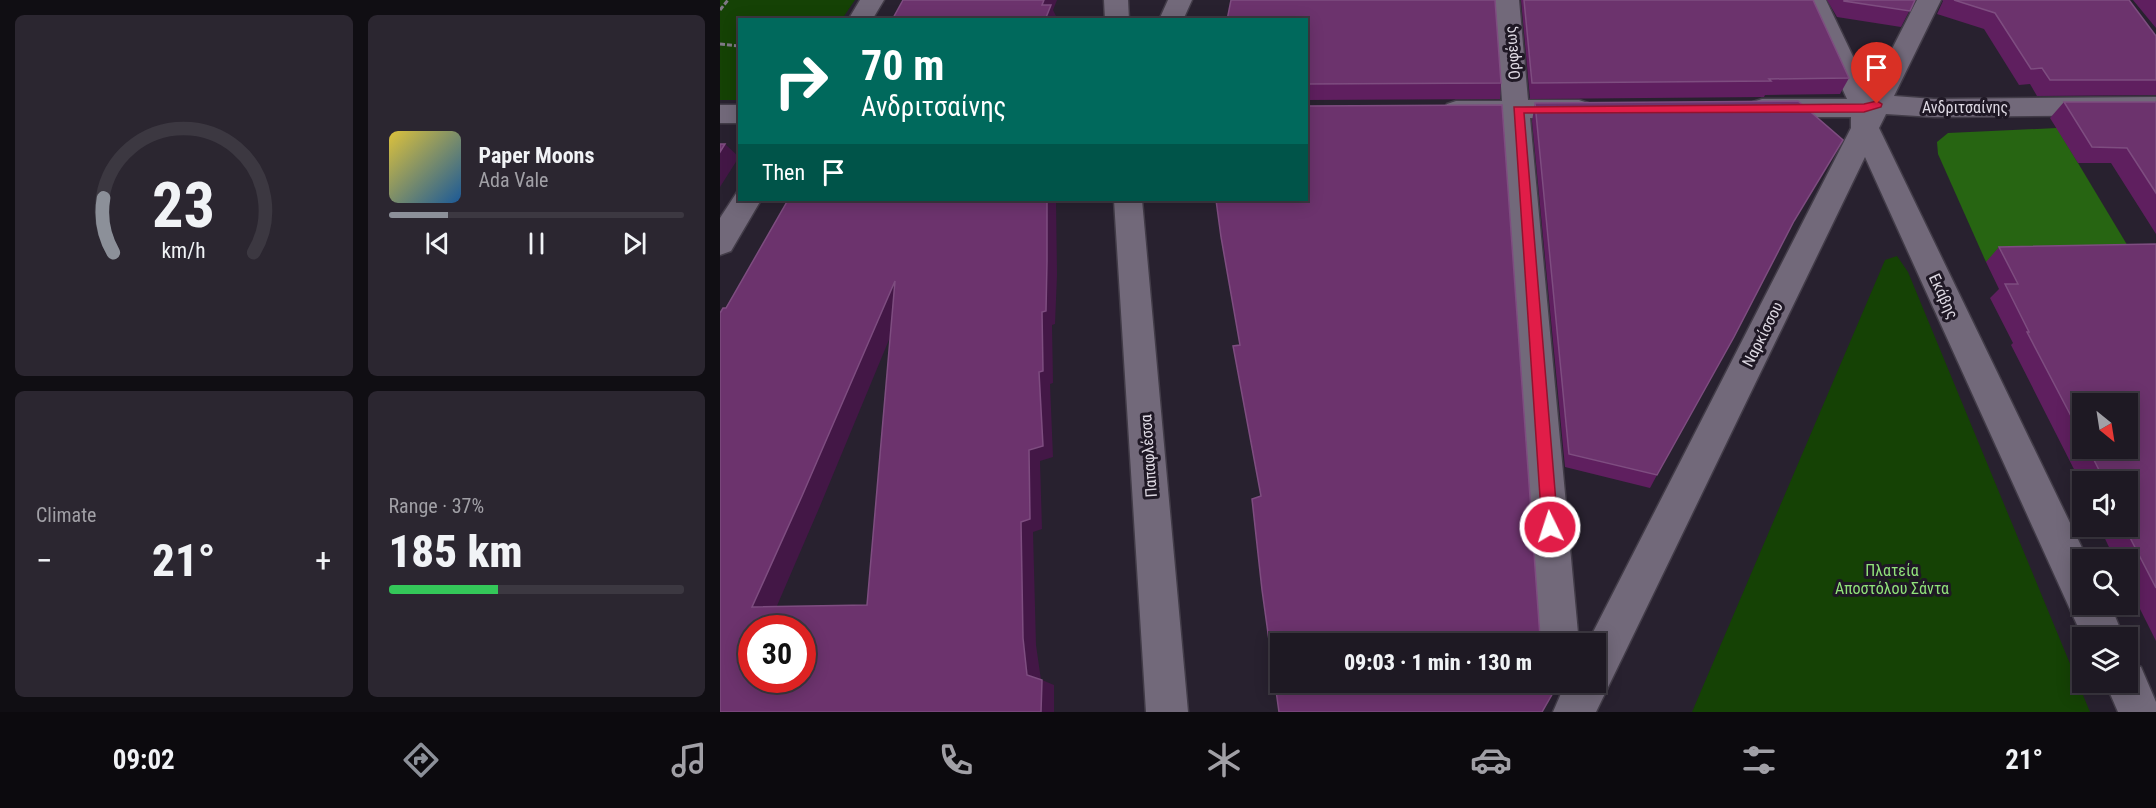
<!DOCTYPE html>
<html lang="en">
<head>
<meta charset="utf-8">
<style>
	:root { --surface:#1e1923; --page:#2b2630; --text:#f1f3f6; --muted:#a1a0a6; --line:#3c3841; --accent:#8c9099 }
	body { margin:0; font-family:"Roboto Condensed",sans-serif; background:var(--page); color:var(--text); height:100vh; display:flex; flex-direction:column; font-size:22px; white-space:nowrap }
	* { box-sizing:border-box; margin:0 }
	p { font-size:20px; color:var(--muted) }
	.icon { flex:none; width:33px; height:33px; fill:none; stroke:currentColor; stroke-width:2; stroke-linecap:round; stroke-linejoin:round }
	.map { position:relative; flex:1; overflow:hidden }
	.side { display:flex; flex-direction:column; gap:15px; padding:15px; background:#100e13; width:720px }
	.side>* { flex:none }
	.banner { position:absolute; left:18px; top:18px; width:570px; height:183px; border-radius:0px; box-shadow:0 3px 15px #0003,0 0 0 2px var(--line); background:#00695c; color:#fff; overflow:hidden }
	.needle { width:39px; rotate:150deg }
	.tools { position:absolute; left:1352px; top:393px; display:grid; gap:12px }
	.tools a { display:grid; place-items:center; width:66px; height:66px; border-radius:0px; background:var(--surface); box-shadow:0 3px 15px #0003,0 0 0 2px var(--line); font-size:30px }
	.speed { position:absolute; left:18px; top:615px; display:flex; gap:12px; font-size:30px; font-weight:700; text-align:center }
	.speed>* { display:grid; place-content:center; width:78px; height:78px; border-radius:50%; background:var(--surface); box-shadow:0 3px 15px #0003,0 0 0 2px var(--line); line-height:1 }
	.speed .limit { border:9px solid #d22; background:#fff; color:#111 }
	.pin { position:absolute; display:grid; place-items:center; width:51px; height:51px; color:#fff; margin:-62px -26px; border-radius:50% 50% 50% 0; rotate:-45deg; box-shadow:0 0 6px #0007 }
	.pin .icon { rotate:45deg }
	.me { position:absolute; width:66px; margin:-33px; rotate:356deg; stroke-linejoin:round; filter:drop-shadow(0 0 4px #0008) }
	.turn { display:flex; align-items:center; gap:21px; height:126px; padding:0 24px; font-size:27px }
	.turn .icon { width:78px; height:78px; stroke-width:2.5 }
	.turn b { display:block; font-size:42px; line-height:51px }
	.then { display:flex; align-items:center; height:57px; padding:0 24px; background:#0003; gap:12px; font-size:22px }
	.big { font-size:45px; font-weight:800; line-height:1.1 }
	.side .card { flex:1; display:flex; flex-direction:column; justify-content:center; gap:9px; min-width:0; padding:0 21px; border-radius:9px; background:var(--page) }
	.side .dial { align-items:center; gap:0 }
	.dial svg { height:156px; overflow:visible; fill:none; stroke:var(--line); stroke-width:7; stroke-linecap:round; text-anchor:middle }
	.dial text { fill:var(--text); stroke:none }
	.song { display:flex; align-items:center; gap:18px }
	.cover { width:72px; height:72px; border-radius:9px; background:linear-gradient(135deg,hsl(50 70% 55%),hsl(210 70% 35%)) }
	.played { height:6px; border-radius:3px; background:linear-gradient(90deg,var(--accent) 20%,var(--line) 20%) }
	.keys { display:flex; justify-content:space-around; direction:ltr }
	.heat { display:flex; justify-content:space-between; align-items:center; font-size:33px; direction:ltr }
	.charge { height:9px; border-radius:4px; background:linear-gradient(90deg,#34c759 37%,var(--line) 0) }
	.side .tiles { flex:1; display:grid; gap:15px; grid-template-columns:repeat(2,1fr) }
	.trip { position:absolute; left:550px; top:633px; width:336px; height:60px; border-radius:0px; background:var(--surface); box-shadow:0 3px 15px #0003,0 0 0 2px var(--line); font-weight:800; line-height:60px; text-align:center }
	.tab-bar { display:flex; height:96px; justify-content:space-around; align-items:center; background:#0c0a0e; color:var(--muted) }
	.tab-bar .icon { width:42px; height:42px }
	.tab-bar .on { color:var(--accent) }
	.tab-bar b { font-size:27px; color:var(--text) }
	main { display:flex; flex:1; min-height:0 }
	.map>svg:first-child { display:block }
	.green { fill:#154205 }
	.forest { fill:#276512 }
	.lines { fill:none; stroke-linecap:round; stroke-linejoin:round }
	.minor-casing { stroke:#423c48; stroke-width:3 }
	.path { stroke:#7f7985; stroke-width:3; stroke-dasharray:5 2; stroke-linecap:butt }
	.minor { fill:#72697a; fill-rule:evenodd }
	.wall { fill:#5f1f5f; fill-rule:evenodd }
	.shaded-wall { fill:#431746 }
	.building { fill:#6c336d; stroke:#7e4d80; stroke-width:1.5; fill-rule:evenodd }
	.route { fill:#e11d48; stroke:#92132f; stroke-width:1.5 }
	.labels { text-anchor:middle; stroke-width:6; stroke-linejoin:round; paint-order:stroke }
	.street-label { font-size:16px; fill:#ded9e3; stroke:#1f1825 }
	.park-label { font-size:16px; fill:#91e37b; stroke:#1f1825 }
</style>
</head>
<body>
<main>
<section class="side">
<div class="tiles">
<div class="card dial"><svg viewBox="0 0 100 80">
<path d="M14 69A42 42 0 1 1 86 69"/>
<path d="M14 69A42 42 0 0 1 9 41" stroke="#8c9099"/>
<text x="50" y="56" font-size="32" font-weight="700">23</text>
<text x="50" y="72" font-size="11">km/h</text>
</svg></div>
<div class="card">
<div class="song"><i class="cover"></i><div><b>Paper Moons</b><p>Ada Vale</p></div></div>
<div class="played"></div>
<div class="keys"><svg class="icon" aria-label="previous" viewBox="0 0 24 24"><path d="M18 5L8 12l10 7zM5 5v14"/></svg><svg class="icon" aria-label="pause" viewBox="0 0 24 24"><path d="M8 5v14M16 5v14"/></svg><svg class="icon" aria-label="next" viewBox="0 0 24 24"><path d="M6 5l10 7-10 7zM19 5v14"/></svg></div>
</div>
<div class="card"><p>Climate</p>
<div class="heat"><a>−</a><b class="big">21°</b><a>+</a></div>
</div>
<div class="card"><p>Range · 37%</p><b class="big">185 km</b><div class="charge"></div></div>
</div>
</section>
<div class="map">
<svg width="1436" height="712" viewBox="0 0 1436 712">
	<rect width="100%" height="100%" fill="#28212f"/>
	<path class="green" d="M0 0H135L122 19 20 20 19 100H0Z
		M1177 256 1188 272 1370 712H972L1165 260Z"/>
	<path class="forest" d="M1337 128 1415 258 1266 262 1218 154 1217 142 1228 133Z"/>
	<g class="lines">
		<g class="minor-casing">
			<path id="minor" d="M140 0H164L152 20H128Z
				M384 0H408L409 20H385Z
				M448 0H472L463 20H439Z
				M775 0H799L808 100H859L868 103 872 109 868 115 859 118H810L859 644H819L783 119H736L727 116 723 110 727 104 736 101H782Z
				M1082 0H1106L1150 92 1197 0H1221L1174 96 1214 99 1436 97V115L1214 117 1166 114 1159 128 1368 560H1362V604H1390L1404 638H1363L1145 157 876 712H833L846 682H876V644H867L1131 128V117H1042L1033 114 1029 108 1033 102 1042 99H1127Z
				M0 105H20V123H0Z
				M17 192H20V200H41L11 251 0 255V218Z
				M394 200H422L468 712H426Z
				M1407 662 1421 667 1436 702V712H1398L1385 682H1407Z"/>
		</g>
		<path class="path" d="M0 10 8 0
			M0 44 20 46"/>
		<use href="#minor" class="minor"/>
	</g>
	<path class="wall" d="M801 0H1093L1129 78 1120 94 1045 95 1044 97 810 99Z
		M1107 0H1195L1181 27 1117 17Z
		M1222 0H1409L1436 36V95L1317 96 1310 84 1299 85 1264 29 1217 14 1223 1Z
		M1413 0H1436V28Z
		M586 20 781 83 780 99 586 100Z
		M1344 102H1436V234L1391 163H1358L1330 118Z
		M815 103 1071 227 930 488 845 467 812 121Z
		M1436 244V641L1407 583V560H1395L1380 528 1383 526H1407V482H1362V485L1291 345 1293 343 1270 298 1279 289 1266 262 1279 247ZM1362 404 1407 448H1362Z"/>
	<path class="shaded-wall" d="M324 0H337L333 10 338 20H325L322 5Z
		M5 144 19 157 0 187V152Z
		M327 200H336L337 275 335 324 332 325 333 383 330 384 333 457 320 461 322 529 313 532 316 645 321 680 307 675 303 638 301 522 322 312Z
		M175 281 188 294 100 506 53 615 32 607Z
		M322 680 334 685V712H321Z"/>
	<path class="building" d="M183 0H324L322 5H331L325 20H172Z
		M511 0H775L781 83 586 84V20H507Z
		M804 0H1093L1129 78 1049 79 1051 81 812 83Z
		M1124 0H1195L1190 11 1124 1Z
		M1234 0H1409L1436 36V80H1330L1322 68 1311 69 1275 13Z
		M1078 101 1123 140 1074 221 1014 337 937 475 849 454 815 103Z
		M1344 102H1436V193L1407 148 1372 147Z
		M782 105 820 637 829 640V644H561V682H833L834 691 822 712H559L542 590 532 499 541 496 513 346 520 345 501 237 496 200H586V106Z
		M0 144H5L0 152Z
		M68 200H327V261L326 311 322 312 323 371 319 372 323 446 309 450 310 519 301 522 303 638 307 675 322 680 321 712H0V313L3 308H6ZM175 281 147 605 32 607 82 496ZM32 628H82V680H32Z
		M1436 244V588L1404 526H1407V482H1385L1368 448H1407V404H1362V437L1307 332H1309L1285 284H1298L1279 247Z"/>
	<path class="route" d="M1157 101 1162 104 1161 107 1144 112 804 113 838 527 835 533 830 535 824 533 822 527 794 107 1144 104Z"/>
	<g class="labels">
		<g class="street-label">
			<text transform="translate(792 53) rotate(-95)" y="6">Ορφέως</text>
			<text x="1245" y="113">Ανδριτσαίνης</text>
			<text transform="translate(1224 296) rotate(65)" y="6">Εκάβης</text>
			<text transform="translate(1042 334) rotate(-63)" y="6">Ναρκίσσου</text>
			<text transform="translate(428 456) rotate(-94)" y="6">Παπαφλέσσα</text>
		</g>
		<g class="park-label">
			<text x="1172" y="576">Πλατεία<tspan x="1172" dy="18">Αποστόλου Σάντα</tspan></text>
		</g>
	</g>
</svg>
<div class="tools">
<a><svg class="needle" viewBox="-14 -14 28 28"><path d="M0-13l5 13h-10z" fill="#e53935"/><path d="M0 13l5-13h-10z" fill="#a1a0a6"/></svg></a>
<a><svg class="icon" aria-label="sound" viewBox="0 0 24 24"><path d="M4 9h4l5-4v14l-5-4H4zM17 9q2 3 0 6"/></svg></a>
<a><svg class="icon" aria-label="search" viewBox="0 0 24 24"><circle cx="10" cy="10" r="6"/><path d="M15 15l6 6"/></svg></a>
<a><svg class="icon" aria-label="layers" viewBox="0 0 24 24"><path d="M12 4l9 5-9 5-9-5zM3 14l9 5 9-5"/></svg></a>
</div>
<div class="speed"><div class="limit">30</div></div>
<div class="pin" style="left:1157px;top:104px;background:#d93025"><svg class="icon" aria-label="arrive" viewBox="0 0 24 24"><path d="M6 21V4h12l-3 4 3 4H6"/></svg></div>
<svg class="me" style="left:830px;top:527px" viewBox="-20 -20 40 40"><circle r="17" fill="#e11d48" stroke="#fff" stroke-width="3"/><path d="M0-11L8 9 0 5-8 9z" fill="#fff"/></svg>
<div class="trip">09:03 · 1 min · 130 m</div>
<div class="banner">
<div class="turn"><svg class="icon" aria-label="right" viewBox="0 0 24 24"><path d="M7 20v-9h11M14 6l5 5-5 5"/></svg><div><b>70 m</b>Ανδριτσαίνης</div></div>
<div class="then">Then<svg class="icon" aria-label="arrive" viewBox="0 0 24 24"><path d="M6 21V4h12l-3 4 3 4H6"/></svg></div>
</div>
</div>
</main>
<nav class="tab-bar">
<b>09:02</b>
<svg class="icon on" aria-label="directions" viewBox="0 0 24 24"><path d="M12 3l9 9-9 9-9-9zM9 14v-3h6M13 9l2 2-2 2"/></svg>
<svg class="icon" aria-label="music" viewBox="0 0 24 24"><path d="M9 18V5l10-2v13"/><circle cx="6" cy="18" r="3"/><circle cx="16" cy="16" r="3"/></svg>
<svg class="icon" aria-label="phone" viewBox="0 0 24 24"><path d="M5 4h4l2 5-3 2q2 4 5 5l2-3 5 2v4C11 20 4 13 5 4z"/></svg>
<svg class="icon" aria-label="climate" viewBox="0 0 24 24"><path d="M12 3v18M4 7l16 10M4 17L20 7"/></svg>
<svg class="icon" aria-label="car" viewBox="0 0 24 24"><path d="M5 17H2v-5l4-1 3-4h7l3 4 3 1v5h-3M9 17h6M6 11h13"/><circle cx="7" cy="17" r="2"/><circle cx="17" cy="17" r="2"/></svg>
<svg class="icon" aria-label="filters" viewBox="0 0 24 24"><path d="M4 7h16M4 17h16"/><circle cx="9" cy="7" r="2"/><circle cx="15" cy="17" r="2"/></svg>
<b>21°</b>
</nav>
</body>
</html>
